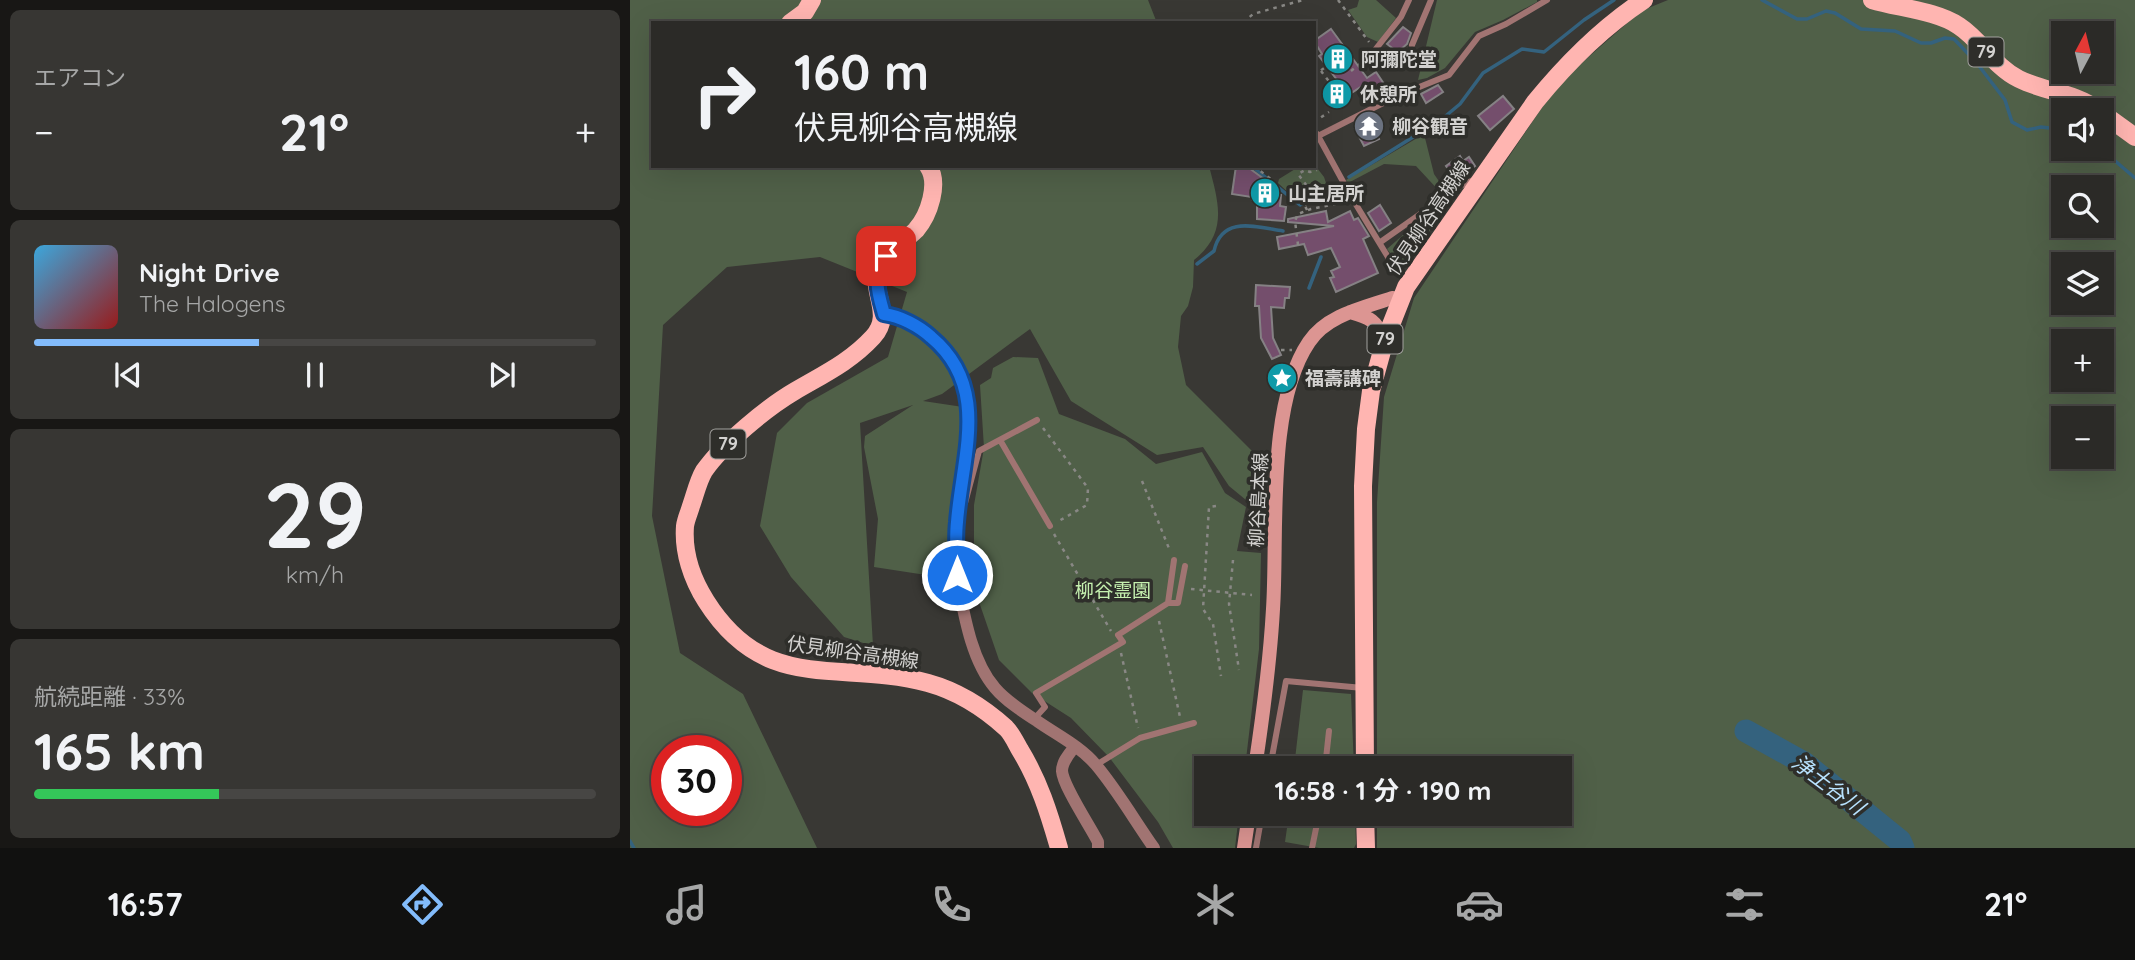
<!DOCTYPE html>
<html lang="ja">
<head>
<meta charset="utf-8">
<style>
	:root { --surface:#2b2a27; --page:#373633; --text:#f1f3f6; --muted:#a6a7a7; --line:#474644; --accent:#83bcfb }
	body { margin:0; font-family:Quicksand,"Noto Sans JP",sans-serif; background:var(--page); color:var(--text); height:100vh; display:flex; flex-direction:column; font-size:26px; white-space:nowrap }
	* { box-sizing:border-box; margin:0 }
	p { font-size:23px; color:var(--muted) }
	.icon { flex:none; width:38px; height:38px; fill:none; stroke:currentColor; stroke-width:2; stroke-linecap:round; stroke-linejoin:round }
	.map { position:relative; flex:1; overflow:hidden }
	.details { display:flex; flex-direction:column; gap:10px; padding:10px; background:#181715; width:630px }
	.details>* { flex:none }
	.hud { position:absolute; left:21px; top:21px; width:665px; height:147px; border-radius:0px; box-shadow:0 7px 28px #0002,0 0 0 2px var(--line); background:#2b2a27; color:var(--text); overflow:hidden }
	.needle { width:46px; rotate:7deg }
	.buttons { position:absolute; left:1421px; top:21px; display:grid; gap:14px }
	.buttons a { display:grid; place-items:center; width:63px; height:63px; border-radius:0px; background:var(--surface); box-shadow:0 7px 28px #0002,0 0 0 2px var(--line); font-size:35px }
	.speed { position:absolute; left:21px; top:735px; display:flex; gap:14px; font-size:35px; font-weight:700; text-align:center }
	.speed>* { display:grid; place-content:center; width:91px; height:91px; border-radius:50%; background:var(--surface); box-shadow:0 7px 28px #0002,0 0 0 2px var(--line); line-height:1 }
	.speed .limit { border:10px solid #d22; background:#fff; color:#111 }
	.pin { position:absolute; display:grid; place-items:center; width:60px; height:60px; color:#fff; margin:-30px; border-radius:14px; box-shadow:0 4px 10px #0006 }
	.me { position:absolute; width:77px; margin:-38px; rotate:0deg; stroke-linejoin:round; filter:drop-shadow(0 0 5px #0008) }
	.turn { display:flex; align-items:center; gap:24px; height:147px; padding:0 28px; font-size:32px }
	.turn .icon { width:91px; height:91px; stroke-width:2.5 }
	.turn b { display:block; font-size:49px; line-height:60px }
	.big { font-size:52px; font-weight:700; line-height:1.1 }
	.details .widget { flex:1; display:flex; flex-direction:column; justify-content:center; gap:10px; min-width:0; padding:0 24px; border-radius:10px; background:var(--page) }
	.details .dial { align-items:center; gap:0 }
	.dial b { font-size:91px; line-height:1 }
	.song { display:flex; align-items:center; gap:21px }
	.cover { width:84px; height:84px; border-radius:10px; background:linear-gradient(135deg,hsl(200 70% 55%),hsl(0 70% 35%)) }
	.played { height:7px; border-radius:4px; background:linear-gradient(90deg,var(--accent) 40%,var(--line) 40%) }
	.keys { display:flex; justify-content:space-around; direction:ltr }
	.heat { display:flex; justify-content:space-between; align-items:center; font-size:38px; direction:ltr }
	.charge { height:10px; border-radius:5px; background:linear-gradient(90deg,#34c759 33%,var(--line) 0) }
	.trip { position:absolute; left:564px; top:756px; width:378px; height:70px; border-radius:0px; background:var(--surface); box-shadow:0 7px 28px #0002,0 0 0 2px var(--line); font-weight:700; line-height:70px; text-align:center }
	.dock { display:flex; height:112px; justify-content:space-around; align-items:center; background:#111110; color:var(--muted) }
	.dock .icon { width:49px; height:49px }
	.dock .current { color:var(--accent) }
	.dock b { font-size:32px; color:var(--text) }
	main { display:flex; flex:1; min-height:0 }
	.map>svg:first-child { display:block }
	.green { fill:#506048; fill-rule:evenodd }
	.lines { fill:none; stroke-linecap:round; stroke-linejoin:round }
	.stream { stroke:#34627e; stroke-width:3.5 }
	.river { stroke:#34627e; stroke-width:23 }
	.building { fill:#744e6c; stroke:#858184; stroke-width:2 }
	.path { stroke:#898885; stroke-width:2.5; stroke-dasharray:3.5 5; stroke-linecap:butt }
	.lane { stroke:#a17472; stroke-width:6 }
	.street { stroke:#a17472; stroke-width:12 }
	.secondary { stroke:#dc9592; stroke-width:14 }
	.primary { stroke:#ffb5b1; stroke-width:18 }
	.route-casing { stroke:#114b97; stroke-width:18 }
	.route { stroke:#1a73e8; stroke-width:12 }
	.labels { text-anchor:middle; stroke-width:7; stroke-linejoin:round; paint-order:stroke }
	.shield { fill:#2e2e2a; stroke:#a2a19e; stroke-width:2 }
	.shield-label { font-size:18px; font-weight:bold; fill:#d3d2d0 }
	.poi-label { font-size:19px; font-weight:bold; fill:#d3d2d0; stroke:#2e2e2a; text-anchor:start }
	.street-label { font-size:19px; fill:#d3d2d0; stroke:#2e2e2a }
	.park-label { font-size:19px; fill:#c5f0af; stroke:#2e2e2a }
	.water-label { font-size:21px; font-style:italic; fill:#b9e3ff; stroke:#2e2e2a }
</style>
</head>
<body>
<main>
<section class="details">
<div class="widget"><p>エアコン</p>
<div class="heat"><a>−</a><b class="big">21°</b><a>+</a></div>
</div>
<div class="widget">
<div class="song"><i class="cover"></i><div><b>Night Drive</b><p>The Halogens</p></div></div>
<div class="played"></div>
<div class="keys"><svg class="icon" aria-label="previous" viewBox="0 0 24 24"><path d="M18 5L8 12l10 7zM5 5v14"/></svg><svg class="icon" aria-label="pause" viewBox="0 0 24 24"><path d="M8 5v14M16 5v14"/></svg><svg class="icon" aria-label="next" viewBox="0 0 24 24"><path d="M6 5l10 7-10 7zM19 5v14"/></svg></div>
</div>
<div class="widget dial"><b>29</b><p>km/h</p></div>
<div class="widget"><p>航続距離 · 33%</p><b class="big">165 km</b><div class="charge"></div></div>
</section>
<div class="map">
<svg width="1505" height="848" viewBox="0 0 1505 848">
	<rect width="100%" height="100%" fill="#393834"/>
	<path class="green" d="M0 0H518L527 23H23V166H579C589 204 598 233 564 260L563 287 558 306 551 316 548 347 556 385 627 456 638 478 633 514 599 486 573 447 527 455 441 401 400 329 312 394 293 401 333 407 335 448 322 579 244 567 248 519 234 447 235 436 283 405 230 423 243 646 214 637 161 577 130 526 147 433 177 403 258 357 277 292 190 257 97 267 33 325 22 516 50 653 113 694 187 848H0ZM37 751H96V810H37Z
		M729 0H746L766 18 748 42 737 37 718 10 727 7Z
		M807 0H907V2L873 20 845 32 815 68 797 78 788 80Z
		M1038 0H1505V848H747V814H929V768H747V502L754 397 784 298 921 94 947 67 1011 11ZM1433 33H1472V72H1433ZM1433 110H1472V149H1433ZM1433 187H1472V226H1433ZM1433 264H1472V303H1433ZM1433 341H1472V380H1433ZM1433 418H1472V457H1433Z
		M794 134 804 174 815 190 811 193 786 166 754 164 718 183 716 180Z
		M684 164 694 177 697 186 676 199 662 196 648 183 649 179 670 166H684Z
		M811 217 770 266 757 249 790 220Z
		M383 357 408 358 429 414 495 439 526 464 572 452 595 493 616 507 607 551 631 553 629 649 615 768H576V814H609L605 848H543L528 822 479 757 441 718 402 693 369 660 347 596 344 563V505L354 448 350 385 361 378 363 368Z
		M673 690 721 694 724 768H664Z
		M659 814H725L726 844 724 848H689L655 842Z"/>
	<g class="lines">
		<path class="stream" d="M1132 0 1167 19H1177L1196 11 1205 13 1231 29 1265 31 1291 43H1301L1315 38 1324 39 1346 62 1375 100 1382 122 1397 130 1411 127 1428 129 1433 127
			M1472 130 1483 139 1484 160 1505 178
			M618 166 624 168 670 205 707 184
			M719 177 812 119 830 104 853 73 892 49 914 52 954 20 984 0
			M567 264 584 251C592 215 626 227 653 231
			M679 288 691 257
			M0 841 4 848"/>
		<path class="river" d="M1116 731 1174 763 1270 841 1273 848"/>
	</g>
	<path class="building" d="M773 27 781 33 777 44 769 51H766L757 44Z
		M701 29 737 78 746 72 754 84 739 93 734 85 701 106 694 94 710 84 689 56 692 54 684 41Z
		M808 85 813 92 796 103 791 94Z
		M873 96 884 109 860 130 848 116Z
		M741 122 749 139 734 146 725 129Z
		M830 156 833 161 839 157 845 166 826 180 816 166Z
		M606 166 619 168 638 182 637 190 647 191V195H651L650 206 656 207 654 221 627 219V201L622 200V197L602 194Z
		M750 205 761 223 749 231 738 213Z
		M696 211 698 222 720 211 724 220 728 218 739 236 733 239 748 273 706 292 700 278 704 277 701 271 710 267 701 248 678 255 674 244 649 249 647 237 704 226 658 222V219Z
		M626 285 660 287 659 298H655L654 308 641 307 643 338 651 355 642 359 631 338 629 306H625Z"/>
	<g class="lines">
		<path class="path" d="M708 0 739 42
			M616 23 615 21 623 14 673 0
			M691 71 704 88
			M721 71 740 56
			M684 75 697 66
			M684 122 699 112
			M624 166 642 180
			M616 168V166
			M675 205 705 187
			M677 210 675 206 677 186 668 174 675 170 680 172 687 170
			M668 245 665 221 668 214 681 209 715 202
			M651 350H662
			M413 428 458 488 457 505 427 522
			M512 481 540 551
			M586 506 579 507 573 609 583 624 591 676
			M424 534 481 631
			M603 560 599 604 609 670
			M561 589 622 595
			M529 621 550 717
			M491 653 508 728"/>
		<path class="lane" d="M782 45 801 0
			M745 50 771 17 779 0
			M687 134 722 198 761 262
			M688 136 767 96 819 75 849 36 876 24 917 0
			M752 241 830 186 846 179
			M370 440 420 526
			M335 503 349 451 407 420
			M538 603H548L555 566
			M404 719 415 707 406 693 493 642 488 635 538 603 544 560
			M466 765 510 738 564 723
			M640 768 656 681 733 688
			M695 768 699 731
			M626 848 632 814
			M682 848 689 814"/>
		<path class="street" d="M254 314C272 317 291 328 305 340 373 398 315 503 327 578 334 614 341 660 365 688 376 701 393 712 407 721 427 735 450 746 466 765 487 790 505 821 524 848
			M445 746C440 753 432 761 432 771 433 786 460 826 468 842V848"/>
		<path class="secondary" d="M720 312C741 318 745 320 755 340
			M625 768C633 715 640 662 643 609 648 534 636 405 679 342 697 315 733 308 762 298L770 299
			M614 848 619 814"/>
		<path class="primary" d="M1242 0C1269 8 1307 11 1329 26 1352 41 1364 67 1389 79 1415 92 1444 92 1468 110
			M160 23 175 12 182 0
			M1472 113 1505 137
			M298 166C310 183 299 215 286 230 276 240 263 248 254 258 232 285 267 311 243 337 220 362 194 374 165 391 136 408 93 444 74 471 68 481 65 495 61 506 59 513 56 519 55 526 53 552 62 579 76 601 136 696 209 659 298 683 327 691 354 708 376 728 382 734 386 743 390 750 409 781 419 813 429 848
			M735 768 733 486 736 429 741 391 755 340 776 287 905 102C936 64 973 27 1014 0
			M735 814 736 848"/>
	</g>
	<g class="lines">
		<g class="route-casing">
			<path id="route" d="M256 256C242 275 248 293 254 314 270 316 289 326 301 337 361 387 332 456 327 522 325 540 327 558 327 575"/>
		</g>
		<use href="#route" class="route"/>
	</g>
	<defs>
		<g id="building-disc" transform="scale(1.575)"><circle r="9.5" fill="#0f9aa8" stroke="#2e2e2a"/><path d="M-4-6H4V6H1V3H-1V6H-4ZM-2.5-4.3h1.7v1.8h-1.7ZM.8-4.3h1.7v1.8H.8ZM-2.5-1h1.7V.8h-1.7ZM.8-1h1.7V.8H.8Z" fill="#fff"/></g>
		<g id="temple-disc" transform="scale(1.575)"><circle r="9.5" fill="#6b7280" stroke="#2e2e2a"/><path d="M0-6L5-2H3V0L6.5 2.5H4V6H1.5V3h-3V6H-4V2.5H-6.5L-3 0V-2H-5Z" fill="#fff"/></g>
		<g id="sight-disc" transform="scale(1.575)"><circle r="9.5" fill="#0f9aa8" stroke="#2e2e2a"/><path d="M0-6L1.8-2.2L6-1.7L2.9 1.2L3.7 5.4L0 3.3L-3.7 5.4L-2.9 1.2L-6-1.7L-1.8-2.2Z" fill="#fff"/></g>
	</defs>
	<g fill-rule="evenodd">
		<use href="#building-disc" x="708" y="59"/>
		<use href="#building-disc" x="707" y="94"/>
		<use href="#temple-disc" x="739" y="126"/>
		<use href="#building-disc" x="635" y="193"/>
		<use href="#sight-disc" x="652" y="378"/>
	</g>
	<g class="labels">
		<g class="shield">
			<rect x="1338.5" y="37.5" width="35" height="29" rx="5"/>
			<rect x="737.5" y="324.5" width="35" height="29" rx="5"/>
			<rect x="80.5" y="429.5" width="35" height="29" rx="5"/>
		</g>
		<g class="shield-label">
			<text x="1356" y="58">79</text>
			<text x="755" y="345">79</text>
			<text x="98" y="450">79</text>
		</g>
		<g class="poi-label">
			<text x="731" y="66">阿彌陀堂</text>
			<text x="730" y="101">休憩所</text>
			<text x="762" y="133">柳谷観音</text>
			<text x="658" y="200">山主居所</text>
			<text x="675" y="385">福壽講碑</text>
		</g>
		<g class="street-label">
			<text transform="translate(798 218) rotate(-56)" y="7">伏見柳谷高槻線</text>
			<text transform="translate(628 500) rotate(-87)" y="7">柳谷島本線</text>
			<text transform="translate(223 652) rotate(8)" y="7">伏見柳谷高槻線</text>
		</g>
		<g class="park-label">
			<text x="483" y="597">柳谷霊園</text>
		</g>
		<g class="water-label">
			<text transform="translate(1198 785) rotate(37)" y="7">浄土谷川</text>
		</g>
	</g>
</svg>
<div class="buttons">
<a><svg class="needle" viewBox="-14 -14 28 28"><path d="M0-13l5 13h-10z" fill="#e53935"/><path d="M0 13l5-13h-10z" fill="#a6a7a7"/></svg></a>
<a><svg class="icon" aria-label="sound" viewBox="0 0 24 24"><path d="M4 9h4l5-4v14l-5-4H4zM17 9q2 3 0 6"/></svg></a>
<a><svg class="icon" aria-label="search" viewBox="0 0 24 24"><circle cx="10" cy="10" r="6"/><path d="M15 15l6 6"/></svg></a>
<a><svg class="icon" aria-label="layers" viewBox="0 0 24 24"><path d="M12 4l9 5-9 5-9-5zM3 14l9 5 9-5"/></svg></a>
<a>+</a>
<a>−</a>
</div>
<div class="speed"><div class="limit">30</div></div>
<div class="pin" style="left:256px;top:256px;background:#d93025"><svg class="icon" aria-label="arrive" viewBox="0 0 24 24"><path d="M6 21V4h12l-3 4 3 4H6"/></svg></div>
<svg class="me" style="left:327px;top:575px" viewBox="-20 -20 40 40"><circle r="17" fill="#1a73e8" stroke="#fff" stroke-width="3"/><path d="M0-11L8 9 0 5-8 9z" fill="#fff"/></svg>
<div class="trip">16:58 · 1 分 · 190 m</div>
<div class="hud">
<div class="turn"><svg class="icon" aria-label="right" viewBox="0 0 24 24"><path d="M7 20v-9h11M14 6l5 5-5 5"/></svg><div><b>160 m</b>伏見柳谷高槻線</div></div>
</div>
</div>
</main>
<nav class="dock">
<b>16:57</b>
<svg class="icon current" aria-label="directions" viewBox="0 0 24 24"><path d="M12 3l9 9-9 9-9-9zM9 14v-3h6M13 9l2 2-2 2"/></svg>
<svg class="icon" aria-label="music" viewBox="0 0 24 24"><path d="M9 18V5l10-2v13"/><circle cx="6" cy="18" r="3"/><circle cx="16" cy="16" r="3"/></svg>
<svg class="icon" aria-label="phone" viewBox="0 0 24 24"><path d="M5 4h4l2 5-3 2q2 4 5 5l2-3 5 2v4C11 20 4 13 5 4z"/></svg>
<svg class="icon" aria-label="climate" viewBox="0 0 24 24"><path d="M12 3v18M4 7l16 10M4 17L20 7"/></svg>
<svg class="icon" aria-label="car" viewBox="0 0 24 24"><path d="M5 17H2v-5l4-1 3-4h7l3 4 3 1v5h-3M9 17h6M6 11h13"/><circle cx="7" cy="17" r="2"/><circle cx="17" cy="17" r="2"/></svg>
<svg class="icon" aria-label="filters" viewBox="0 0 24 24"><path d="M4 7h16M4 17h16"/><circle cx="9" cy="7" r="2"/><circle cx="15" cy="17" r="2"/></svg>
<b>21°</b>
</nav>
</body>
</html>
